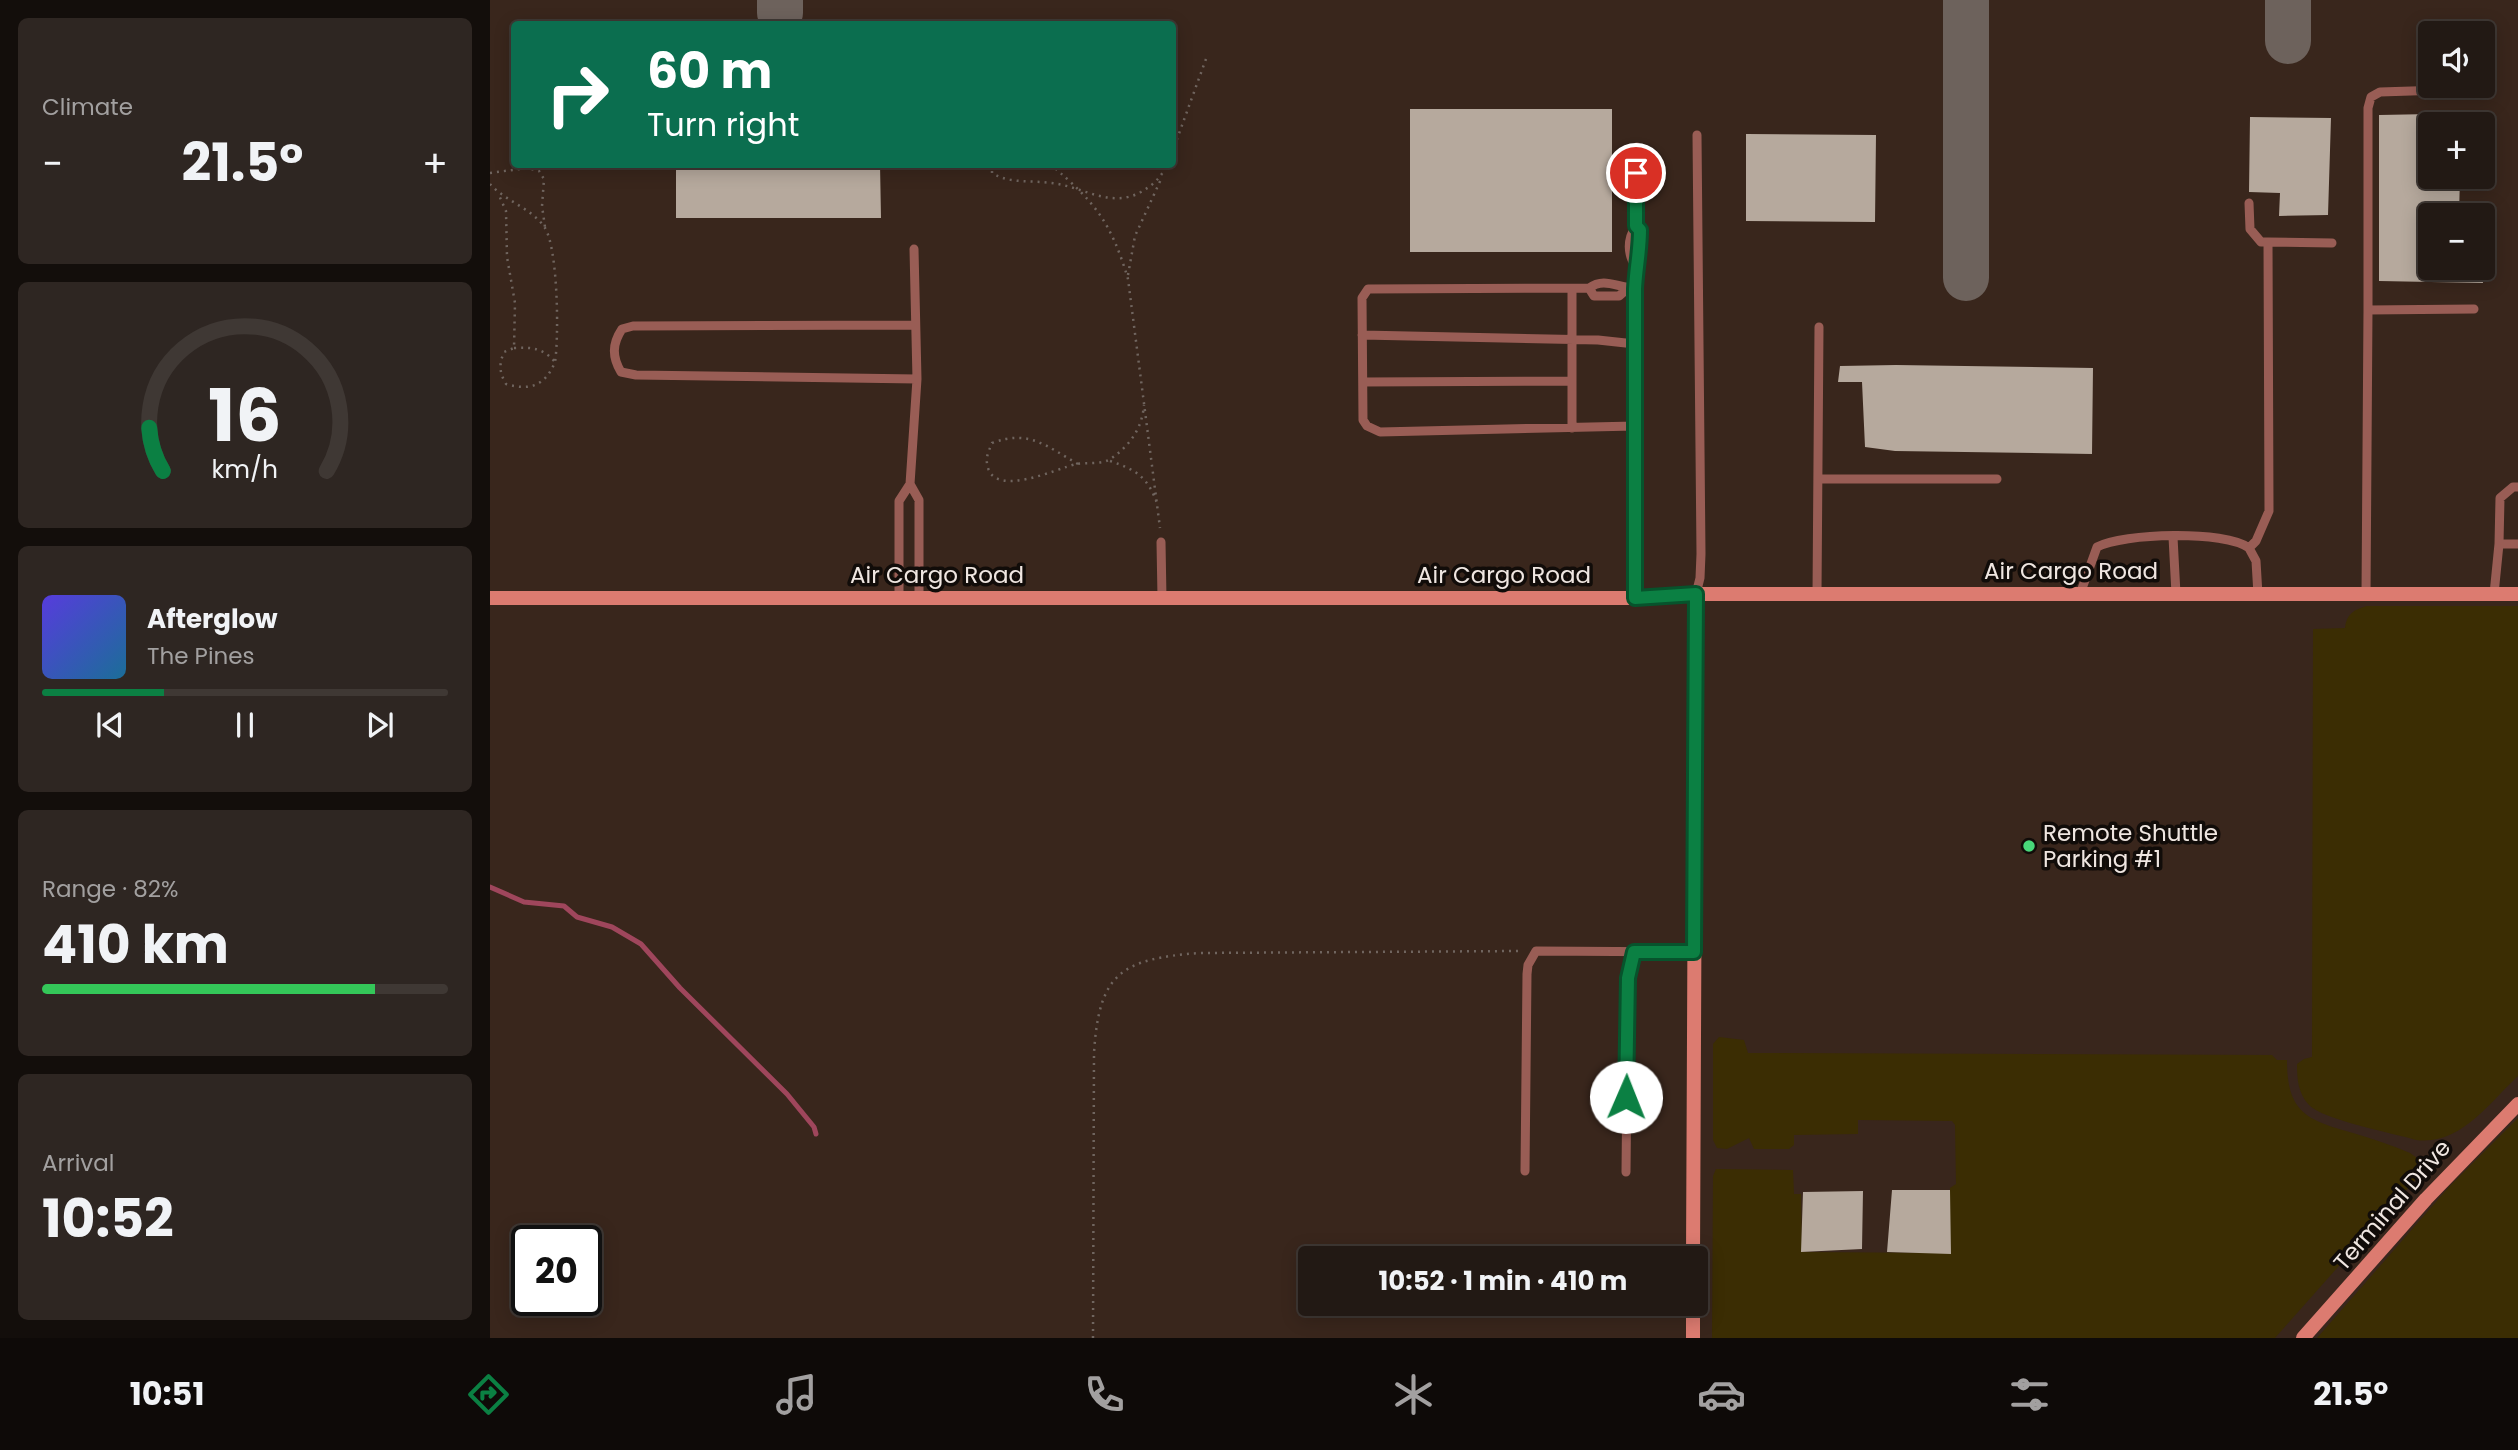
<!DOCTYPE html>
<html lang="en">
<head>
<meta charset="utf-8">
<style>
	:root { --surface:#221914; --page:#2e2622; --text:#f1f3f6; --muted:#a2a0a0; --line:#3f3834; --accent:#0b8043 }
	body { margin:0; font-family:Poppins,sans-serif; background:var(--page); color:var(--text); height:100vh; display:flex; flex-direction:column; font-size:26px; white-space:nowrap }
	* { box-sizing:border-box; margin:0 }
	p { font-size:23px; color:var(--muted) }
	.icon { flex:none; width:38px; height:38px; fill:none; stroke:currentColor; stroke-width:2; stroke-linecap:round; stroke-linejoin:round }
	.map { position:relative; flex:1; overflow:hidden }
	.sheet { display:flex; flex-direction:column; gap:18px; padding:18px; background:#130e0b; width:490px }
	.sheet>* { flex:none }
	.guide { position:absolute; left:21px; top:21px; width:665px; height:147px; border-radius:7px; box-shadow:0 4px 18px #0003,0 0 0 2px var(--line); background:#0b6e4f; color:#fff; overflow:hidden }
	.buttons { position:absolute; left:1928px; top:21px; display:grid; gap:14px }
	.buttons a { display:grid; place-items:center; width:77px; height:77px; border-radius:7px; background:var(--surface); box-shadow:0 4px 18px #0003,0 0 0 2px var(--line); font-size:35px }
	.speed { position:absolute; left:21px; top:1225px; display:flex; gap:14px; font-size:35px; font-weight:700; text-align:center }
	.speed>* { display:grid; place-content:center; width:91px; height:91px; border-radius:50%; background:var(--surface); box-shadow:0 4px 18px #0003,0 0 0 2px var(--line); line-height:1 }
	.speed .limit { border:4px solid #111; border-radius:10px; background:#fff; color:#111 }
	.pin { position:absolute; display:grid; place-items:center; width:60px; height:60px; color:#fff; margin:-30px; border:4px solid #fff; border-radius:50%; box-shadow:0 2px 7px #0007 }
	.me { position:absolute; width:77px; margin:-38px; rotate:1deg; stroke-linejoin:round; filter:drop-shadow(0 0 5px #0008) }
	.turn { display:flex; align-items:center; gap:24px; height:147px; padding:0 21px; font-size:32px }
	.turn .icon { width:91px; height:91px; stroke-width:2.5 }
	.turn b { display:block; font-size:49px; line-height:60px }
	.big { font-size:52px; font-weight:700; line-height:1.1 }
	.sheet .widget { flex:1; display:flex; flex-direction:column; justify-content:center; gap:10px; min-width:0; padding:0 24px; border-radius:10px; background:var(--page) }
	.sheet .dial { align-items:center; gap:0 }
	.dial svg { height:182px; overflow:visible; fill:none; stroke:var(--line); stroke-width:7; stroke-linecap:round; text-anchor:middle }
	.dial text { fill:var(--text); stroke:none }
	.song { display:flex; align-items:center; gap:21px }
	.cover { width:84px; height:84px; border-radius:10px; background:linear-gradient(135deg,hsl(250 70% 55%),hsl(200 70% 35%)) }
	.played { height:7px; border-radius:4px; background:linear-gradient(90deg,var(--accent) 30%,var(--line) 30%) }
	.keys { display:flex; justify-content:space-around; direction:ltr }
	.heat { display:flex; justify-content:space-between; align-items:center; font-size:38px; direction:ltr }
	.charge { height:10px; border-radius:5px; background:linear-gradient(90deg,#34c759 82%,var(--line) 0) }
	.trip { position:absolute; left:808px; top:1246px; width:410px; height:70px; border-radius:7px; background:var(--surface); box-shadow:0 4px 18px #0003,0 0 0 2px var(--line); font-weight:700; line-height:70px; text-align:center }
	.tab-bar { display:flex; height:112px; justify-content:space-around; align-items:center; background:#0e0a08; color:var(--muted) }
	.tab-bar .icon { width:49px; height:49px }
	.tab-bar .selected { color:var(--accent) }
	.tab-bar b { font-size:32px; color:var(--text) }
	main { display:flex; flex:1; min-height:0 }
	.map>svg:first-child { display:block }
	.built { fill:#39261c; fill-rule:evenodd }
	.green { fill:#3b2d03 }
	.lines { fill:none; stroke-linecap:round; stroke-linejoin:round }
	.stream { stroke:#9f465c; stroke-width:5 }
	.taxiway { stroke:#6d625c; stroke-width:46 }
	.building { fill:#b6a99d }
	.path { stroke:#70655f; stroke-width:2.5; stroke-dasharray:2 5; stroke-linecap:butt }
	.lane { stroke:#995d55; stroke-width:9 }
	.secondary { stroke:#dc7b70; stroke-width:14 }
	.route-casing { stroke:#07532c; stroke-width:18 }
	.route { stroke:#0b8043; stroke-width:12 }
	.poi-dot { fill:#48d779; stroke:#110c09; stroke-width:2.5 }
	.labels { text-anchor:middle; stroke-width:7; stroke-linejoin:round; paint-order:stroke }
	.street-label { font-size:23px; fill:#efe6e1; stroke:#110c09 }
	.poi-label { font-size:23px; fill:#efe6e1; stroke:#110c09; text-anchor:start }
</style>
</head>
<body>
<main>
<section class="sheet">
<div class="widget"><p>Climate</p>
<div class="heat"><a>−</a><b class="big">21.5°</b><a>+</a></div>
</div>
<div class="widget dial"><svg viewBox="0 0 100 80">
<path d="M14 69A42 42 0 1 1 86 69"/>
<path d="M14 69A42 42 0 0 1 8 50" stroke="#0b8043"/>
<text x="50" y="56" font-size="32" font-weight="700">16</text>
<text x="50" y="72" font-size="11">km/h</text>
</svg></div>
<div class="widget">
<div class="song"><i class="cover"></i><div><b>Afterglow</b><p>The Pines</p></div></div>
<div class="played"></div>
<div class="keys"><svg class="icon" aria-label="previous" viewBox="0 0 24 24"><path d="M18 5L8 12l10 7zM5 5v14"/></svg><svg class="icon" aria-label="pause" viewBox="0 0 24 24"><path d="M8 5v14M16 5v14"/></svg><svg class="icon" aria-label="next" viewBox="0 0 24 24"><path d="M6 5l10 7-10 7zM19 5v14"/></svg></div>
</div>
<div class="widget"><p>Range · 82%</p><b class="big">410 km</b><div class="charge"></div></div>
<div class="widget"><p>Arrival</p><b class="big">10:52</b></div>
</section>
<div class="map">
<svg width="2028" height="1338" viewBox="0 0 2028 1338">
	<rect width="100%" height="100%" fill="#2d211a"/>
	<path class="built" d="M0 0H2028V1338H0ZM24 24H682V164H24ZM1941 33H1993V86H1941ZM1941 124H1993V177H1941ZM1941 215H1993V268H1941ZM37 1241H96V1300H37ZM821 1258H1206V1304H821Z"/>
	<path class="green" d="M1877 606H2028V1076C1999 1103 1970 1146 1926 1140 1903 1133 1833 1120 1819 1105 1808 1093 1807 1079 1807 1064L1814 1059 1822 1057 1823 629 1855 628C1856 615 1864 609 1877 606Z
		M1229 1037 1254 1040 1258 1053 1782 1055 1787 1060H1797C1797 1113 1817 1120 1863 1133 1883 1139 1901 1145 1920 1153L1934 1163V1170L1785 1338H1222L1223 1176 1226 1169 1303 1170 1304 1194H1311L1312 1252 1460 1253V1188L1466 1184 1465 1125 1462 1121 1368 1120V1134L1304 1135V1145L1299 1149H1264L1259 1138 1237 1149 1227 1148 1223 1140V1044Z
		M2028 1118V1338H1827L1959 1187Z"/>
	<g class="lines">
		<path class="stream" d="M0 887 34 902 74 906 87 917 122 927 151 944 190 988 297 1094 324 1127 326 1134"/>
		<path class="taxiway" d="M1476 0V278
			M1798 0V41
			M290 13V0"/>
	</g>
	<path class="building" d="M920 109H1122V252H920Z
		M1941 114V177H1970L1969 215H1941V268H1992L1993 283 1889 281V115Z
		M1760 117 1841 118 1838 215 1789 216 1790 193 1759 192Z
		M1256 134 1386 135 1385 222 1256 221Z
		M186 164H390L391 218H186Z
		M1406 365 1603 368 1602 454 1405 451 1375 447 1372 382H1348L1350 366Z
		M1402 1190H1460L1461 1254 1397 1252Z
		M1373 1191 1372 1249 1311 1252 1313 1192Z"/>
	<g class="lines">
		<path class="path" d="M682 153 716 59
			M502 164V173C520 184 540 180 561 183 592 186 620 209 651 192 663 185 672 177 677 164
			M560 164C605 202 621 222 638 279L670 528
			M0 173 37 168 49 171 54 179 52 206 55 227
			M0 184C15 201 43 209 55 228 68 249 69 337 65 362 55 386 40 391 16 384 9 372 9 364 14 352L24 348 25 303 17 257 16 211 8 193
			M638 275 645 236 672 177
			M24 348C41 347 53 348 64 361
			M620 461C647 470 658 477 668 506
			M588 464C556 446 539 429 502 443 498 453 495 458 498 468 507 497 566 469 586 464 597 462 613 465 622 458 641 444 652 428 654 405
			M603 1338 604 1053C609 973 631 959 709 953L1032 951"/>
		<path class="lane" d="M1759 203 1760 229 1771 242H1778L1779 511 1766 541 1759 548 1766 561 1768 595
			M1146 226 1147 147
			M1778 242 1842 243
			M1099 288 878 289 872 298 873 420 877 426 890 432 1145 426
			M1082 289V428
			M1137 289 1129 296H1104L1099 288C1115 276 1129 289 1145 288
			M1878 310V108L1881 97 1890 92 1983 89
			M424 325 143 326 132 329C122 344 122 357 131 372L146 375 427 379
			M872 335 1108 340 1145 344
			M873 382 1082 381
			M1328 479H1507
			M420 484 427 379 424 249
			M2028 487H2023L2010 498 2009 544H2028
			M1683 537 1686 594
			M671 542 672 598
			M1206 594 1210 578 1211 554 1207 135
			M1327 594 1329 327
			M1590 594 1607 547C1633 533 1735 530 1759 548
			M1876 594 1878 310 1984 309
			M2004 594 2009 544
			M409 597V501L420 484 429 500V597
			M1145 598V288C1146 268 1150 251 1150 230L1146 226C1137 239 1137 254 1146 267
			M1035 1171 1037 974 1038 965 1046 951 1204 952
			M1136 1172 1138 978 1144 952"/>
		<path class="secondary" d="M0 598H1145L1206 594H2028
			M1203 1258 1206 594
			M1203 1338V1304
			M1813 1338 1936 1199 2028 1104"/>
	</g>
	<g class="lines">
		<g class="route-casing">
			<path id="route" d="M1136 1097 1138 978 1144 952H1204L1206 594 1145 598V289C1146 268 1150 251 1150 230L1146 226V173"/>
		</g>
		<use href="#route" class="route"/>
	</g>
	<circle class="poi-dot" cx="1539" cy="846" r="7"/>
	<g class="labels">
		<g class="street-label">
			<text x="1581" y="579">Air Cargo Road</text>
			<text x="447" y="583">Air Cargo Road</text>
			<text x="1014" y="583">Air Cargo Road</text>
			<text transform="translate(1902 1205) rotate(-49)" y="8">Terminal Drive</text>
		</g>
		<g class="poi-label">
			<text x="1553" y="841">Remote Shuttle<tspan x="1553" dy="26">Parking #1</tspan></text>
		</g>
	</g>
</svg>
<div class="buttons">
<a><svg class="icon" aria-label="sound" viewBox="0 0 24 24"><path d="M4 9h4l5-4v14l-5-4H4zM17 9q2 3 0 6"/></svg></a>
<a>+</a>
<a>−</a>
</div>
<div class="speed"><div class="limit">20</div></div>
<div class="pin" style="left:1146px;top:173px;background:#d93025"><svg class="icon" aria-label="arrive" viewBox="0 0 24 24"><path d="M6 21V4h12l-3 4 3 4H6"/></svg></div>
<svg class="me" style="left:1136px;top:1097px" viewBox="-20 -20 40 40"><circle r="19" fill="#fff"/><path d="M0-13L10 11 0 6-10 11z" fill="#0b8043"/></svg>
<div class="trip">10:52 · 1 min · 410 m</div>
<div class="guide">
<div class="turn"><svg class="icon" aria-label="right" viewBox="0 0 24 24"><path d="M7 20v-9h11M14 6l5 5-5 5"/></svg><div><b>60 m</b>Turn right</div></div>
</div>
</div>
</main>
<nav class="tab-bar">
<b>10:51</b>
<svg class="icon selected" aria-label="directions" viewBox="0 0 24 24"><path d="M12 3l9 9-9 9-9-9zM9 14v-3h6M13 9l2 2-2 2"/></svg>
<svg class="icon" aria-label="music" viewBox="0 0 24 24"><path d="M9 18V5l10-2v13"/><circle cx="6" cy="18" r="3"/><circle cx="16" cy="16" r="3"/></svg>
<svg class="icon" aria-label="phone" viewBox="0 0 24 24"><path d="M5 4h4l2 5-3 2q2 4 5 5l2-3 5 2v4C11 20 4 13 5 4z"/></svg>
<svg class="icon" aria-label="climate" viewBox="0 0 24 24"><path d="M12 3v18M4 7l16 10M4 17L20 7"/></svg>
<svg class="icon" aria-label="car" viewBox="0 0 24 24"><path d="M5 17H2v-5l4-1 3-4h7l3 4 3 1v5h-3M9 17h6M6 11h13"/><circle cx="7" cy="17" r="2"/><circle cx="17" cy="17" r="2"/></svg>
<svg class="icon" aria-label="filters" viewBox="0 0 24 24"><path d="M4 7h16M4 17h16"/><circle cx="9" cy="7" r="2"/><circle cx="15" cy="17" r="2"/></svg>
<b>21.5°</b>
</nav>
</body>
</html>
